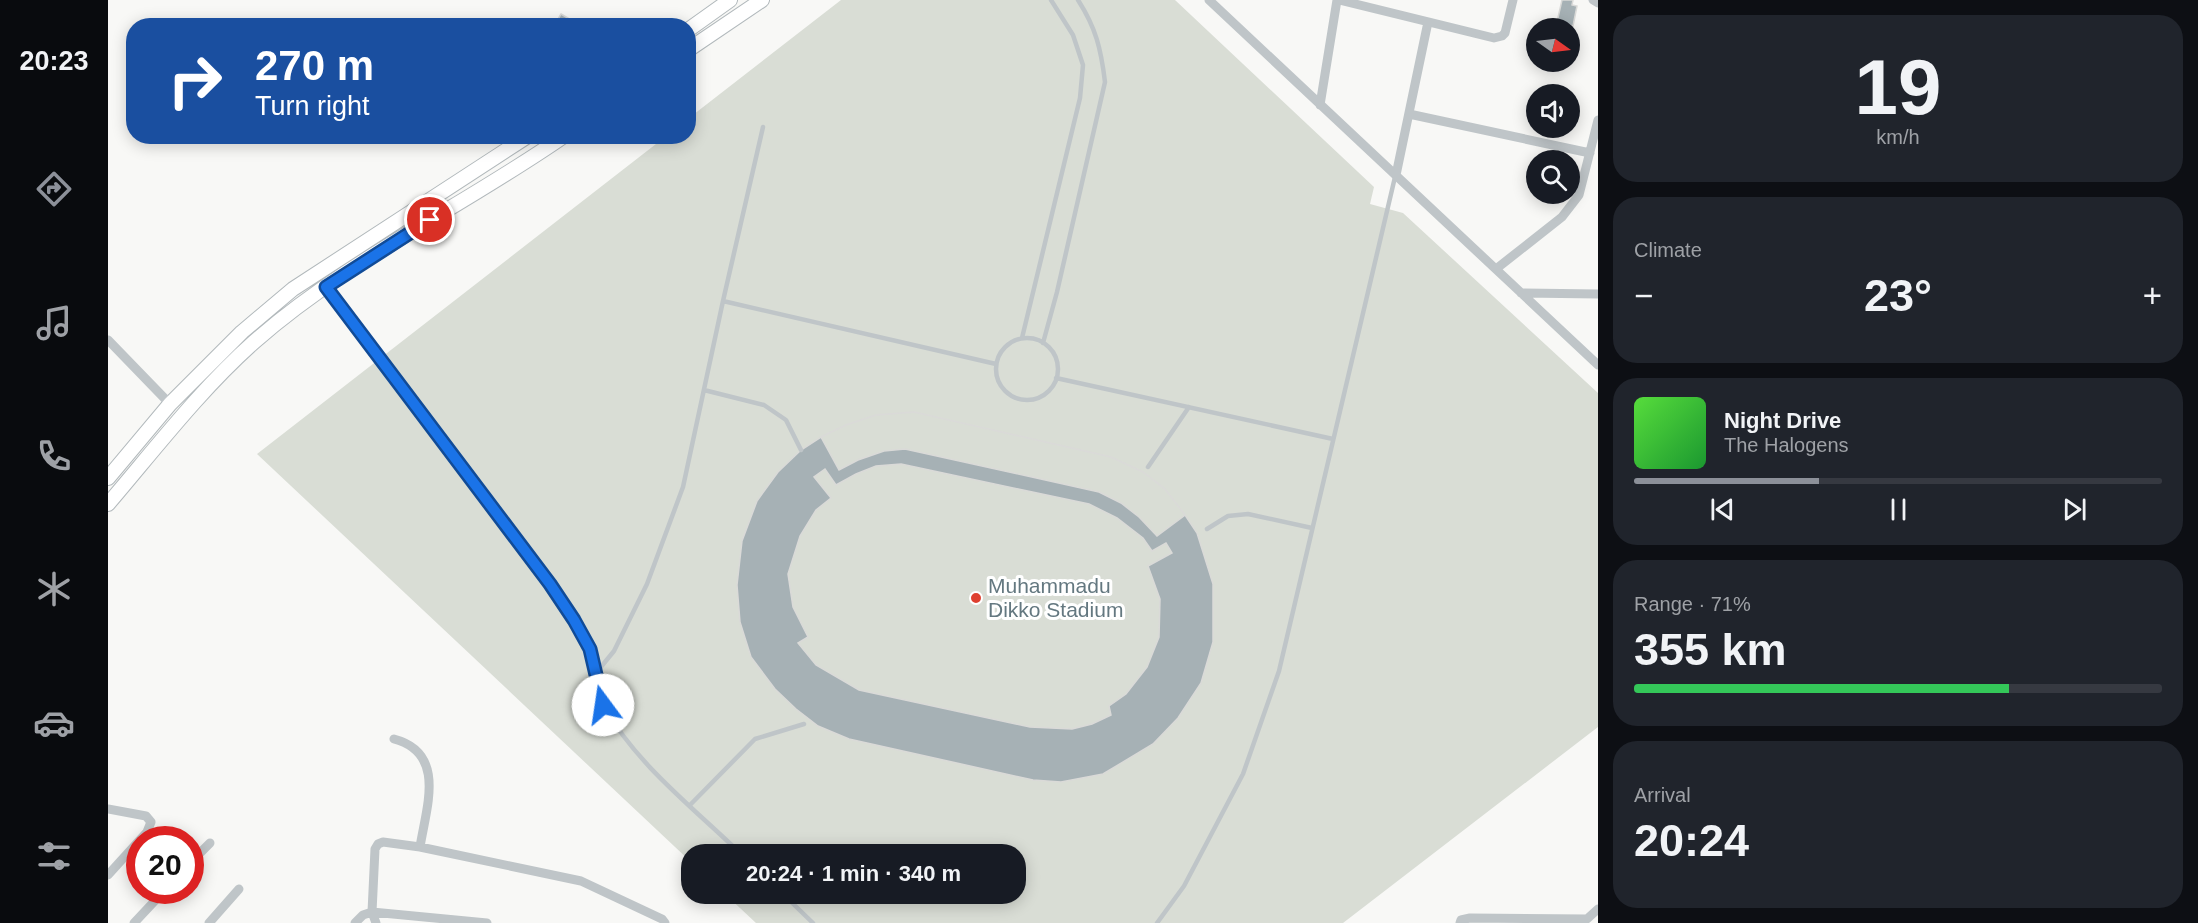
<!DOCTYPE html>
<html lang="en">
<head>
<meta charset="utf-8">
<style>
	:root { --surface:#171b24; --page:#20242c; --text:#f1f3f6; --muted:#9ea1a6; --line:#363941; --accent:#8c9099 }
	body { margin:0; font-family:Arial,sans-serif; background:var(--page); color:var(--text); height:100vh; display:flex; flex-direction:column; font-size:22px; white-space:nowrap }
	* { box-sizing:border-box; margin:0 }
	p { font-size:20px; color:var(--muted) }
	.icon { flex:none; width:33px; height:33px; fill:none; stroke:currentColor; stroke-width:2; stroke-linecap:round; stroke-linejoin:round }
	.map { position:relative; flex:1; overflow:hidden }
	.sheet { display:flex; flex-direction:column; gap:15px; padding:15px; background:#0d0f14; width:600px }
	.sheet>* { flex:none }
	.guide { position:absolute; left:18px; top:18px; width:570px; height:126px; border-radius:24px; box-shadow:0 3px 15px #0003; background:#1a4fa0; color:#fff; overflow:hidden }
	.needle { width:39px; rotate:104deg }
	.fabs { position:absolute; left:1418px; top:18px; display:grid; gap:12px }
	.fabs a { display:grid; place-items:center; width:54px; height:54px; border-radius:50%; background:var(--surface); box-shadow:0 3px 15px #0003; font-size:30px }
	.speed { position:absolute; left:18px; top:826px; display:flex; gap:12px; font-size:30px; font-weight:700; text-align:center }
	.speed>* { display:grid; place-content:center; width:78px; height:78px; border-radius:50%; background:var(--surface); box-shadow:0 3px 15px #0003; line-height:1 }
	.speed .limit { border:9px solid #d22; background:#fff; color:#111 }
	.pin { position:absolute; display:grid; place-items:center; width:51px; height:51px; color:#fff; margin:-26px; border:3px solid #fff; border-radius:50%; box-shadow:0 2px 6px #0007 }
	.me { position:absolute; width:66px; margin:-33px; rotate:346deg; stroke-linejoin:round; filter:drop-shadow(0 0 4px #0008) }
	.turn { display:flex; align-items:center; gap:21px; height:126px; padding:0 30px; font-size:27px }
	.turn .icon { width:78px; height:78px; stroke-width:2.5 }
	.turn b { display:block; font-size:42px; line-height:51px }
	.big { font-size:45px; font-weight:700; line-height:1.1 }
	.sheet .tile { flex:1; display:flex; flex-direction:column; justify-content:center; gap:9px; min-width:0; padding:0 21px; border-radius:24px; background:var(--page) }
	.sheet .dial { align-items:center; gap:0 }
	.dial b { font-size:78px; line-height:1 }
	.song { display:flex; align-items:center; gap:18px }
	.cover { width:72px; height:72px; border-radius:9px; background:linear-gradient(135deg,hsl(110 70% 55%),hsl(130 70% 35%)) }
	.played { height:6px; border-radius:3px; background:linear-gradient(90deg,var(--accent) 35%,var(--line) 35%) }
	.keys { display:flex; justify-content:space-around; direction:ltr }
	.heat { display:flex; justify-content:space-between; align-items:center; font-size:33px; direction:ltr }
	.charge { height:9px; border-radius:4px; background:linear-gradient(90deg,#34c759 71%,var(--line) 0) }
	.trip { position:absolute; left:573px; top:844px; width:345px; height:60px; border-radius:24px; background:var(--surface); box-shadow:0 3px 15px #0003; font-weight:700; line-height:60px; text-align:center }
	main { display:flex; flex:1; min-height:0 }
	.dock { display:flex; flex-direction:column; width:108px; justify-content:space-around; align-items:center; background:#090b0e; color:var(--muted) }
	.dock .icon { width:42px; height:42px }
	.dock .current { color:var(--accent) }
	.dock b { font-size:27px; color:var(--text) }
	.map>svg:first-child { display:block }
	.green { fill:#d9ddd5 }
	.building { fill:#a6b1b5; stroke:#dadad8; stroke-width:1.5; fill-rule:evenodd }
	.lines { fill:none; stroke-linecap:round; stroke-linejoin:round }
	.secondary-casing { stroke:#b2b9bc; stroke-width:16 }
	.lane { stroke:#bfc5c8; stroke-width:4.5 }
	.street { stroke:#bfc5c8; stroke-width:9 }
	.secondary { stroke:#fff; stroke-width:14 }
	.route-casing { stroke:#114b97; stroke-width:15 }
	.route { stroke:#1a73e8; stroke-width:10 }
	.poi-dot { fill:#de3f2f; stroke:#fff; stroke-width:2 }
	.labels { text-anchor:middle; stroke-width:6; stroke-linejoin:round; paint-order:stroke }
	.poi-label { font-size:21px; fill:#647880; stroke:#fff; text-anchor:start }
</style>
</head>
<body>
<main>
<nav class="dock">
<b>20:23</b>
<svg class="icon current" aria-label="directions" viewBox="0 0 24 24"><path d="M12 3l9 9-9 9-9-9zM9 14v-3h6M13 9l2 2-2 2"/></svg>
<svg class="icon" aria-label="music" viewBox="0 0 24 24"><path d="M9 18V5l10-2v13"/><circle cx="6" cy="18" r="3"/><circle cx="16" cy="16" r="3"/></svg>
<svg class="icon" aria-label="phone" viewBox="0 0 24 24"><path d="M5 4h4l2 5-3 2q2 4 5 5l2-3 5 2v4C11 20 4 13 5 4z"/></svg>
<svg class="icon" aria-label="climate" viewBox="0 0 24 24"><path d="M12 3v18M4 7l16 10M4 17L20 7"/></svg>
<svg class="icon" aria-label="car" viewBox="0 0 24 24"><path d="M5 17H2v-5l4-1 3-4h7l3 4 3 1v5h-3M9 17h6M6 11h13"/><circle cx="7" cy="17" r="2"/><circle cx="17" cy="17" r="2"/></svg>
<svg class="icon" aria-label="filters" viewBox="0 0 24 24"><path d="M4 7h16M4 17h16"/><circle cx="9" cy="7" r="2"/><circle cx="15" cy="17" r="2"/></svg>
</nav>
<div class="map">
<svg width="1490" height="923" viewBox="0 0 1490 923">
	<rect width="100%" height="100%" fill="#f8f8f6"/>
	<path class="green" d="M733 0H1067L1266 187 1262 204 1295 213 1490 393V727L1235 923H648L617 894H908V855H584L583 862 149 454 557 137 580 136 581 118Z"/>
	<path class="building" d="M1454 0H1465L1464 5 1469 6 1465 26 1449 22Z
		M453 14 470 24 469 26H446Z
		M806 412 1003 457 1035 472 1057 489 1077 515 1089 533 1105 584V642L1093 683 1070 718 1045 744 995 774 953 782 925 780 741 739 710 726 688 709 667 689 643 657 632 622 629 585 634 541 649 501 670 472 693 450 713 437 738 425 768 415ZM793 464 981 504 1009 518 1035 538 1044 551 1058 543 1064 553 1040 566 1052 599 1051 637 1039 667 1018 694 1001 706 1003 715 984 724 964 729 922 727 751 690 708 665 690 643 700 637 685 607 680 574 692 536 708 510 723 498 706 477 717 469 728 485 748 474 768 466Z
		M806 412 1003 457 1035 472 1057 489 1077 515 1049 536 1031 517 1013 503 991 492 797 449 776 451 750 460 731 470 713 437 738 425 768 415Z"/>
	<g class="lines">
		<g class="secondary-casing">
			<path id="secondary" d="M580 30 622 0
				M580 50 654 0
				M0 478 62 404 134 332 185 289 420 136
				M0 504C47 449 92 390 146 342 239 260 354 207 456 136"/>
		</g>
		<path class="lane" d="M218 287 442 584C456 605 473 627 482 651 488 669 488 692 497 708 529 765 588 810 634 855
			M615 301 888 364
			M888 369a31 31 0 1 1 62 0a31 31 0 1 1-62 0Z
			M914 338 972 98 975 65 965 35 943 0
			M935 343 949 292 997 82C993 49 988 28 970 0
			M948 378 1225 439
			M596 390 656 405 678 420 693 450
			M1040 467 1081 407
			M1099 529 1120 516 1140 514 1204 528
			M488 673 506 651 539 584 575 487 615 301 655 127
			M582 805 647 739 696 724
			M675 894 705 923
			M1049 923 1076 886 1135 774 1171 671 1287 177"/>
		<path class="street" d="M1101 0 1490 365
			M1231 0 1386 38 1394 36 1397 33 1405 0
			M1485 0 1490 3
			M1212 105 1229 0
			M1301 114 1482 153
			M1288 175 1320 22
			M1388 269 1454 217 1471 195 1490 120
			M1413 293 1490 294
			M0 340 62 404
			M286 739C339 753 318 808 312 847
			M0 809 38 816 43 822 39 832 0 875
			M82 863 102 843
			M26 923 56 891
			M101 923 131 889
			M247 923 255 915 264 912 267 849 270 844 275 842 312 847 473 881 554 919 557 923
			M268 923 264 912 379 923
			M1352 923 1353 920 1362 918 1479 919 1490 909"/>
		<use href="#secondary" class="secondary"/>
	</g>
	<g class="lines">
		<g class="route-casing">
			<path id="route" d="M322 220 218 287 442 584 466 620 482 649 495 705"/>
		</g>
		<use href="#route" class="route"/>
	</g>
	<circle class="poi-dot" cx="868" cy="598" r="6"/>
	<g class="labels">
		<g class="poi-label">
			<text x="880" y="593">Muhammadu<tspan x="880" dy="24">Dikko Stadium</tspan></text>
		</g>
	</g>
</svg>
<div class="fabs">
<a><svg class="needle" viewBox="-14 -14 28 28"><path d="M0-13l5 13h-10z" fill="#e53935"/><path d="M0 13l5-13h-10z" fill="#9ea1a6"/></svg></a>
<a><svg class="icon" aria-label="sound" viewBox="0 0 24 24"><path d="M4 9h4l5-4v14l-5-4H4zM17 9q2 3 0 6"/></svg></a>
<a><svg class="icon" aria-label="search" viewBox="0 0 24 24"><circle cx="10" cy="10" r="6"/><path d="M15 15l6 6"/></svg></a>
</div>
<div class="speed"><div class="limit">20</div></div>
<div class="pin" style="left:322px;top:220px;background:#d93025"><svg class="icon" aria-label="arrive" viewBox="0 0 24 24"><path d="M6 21V4h12l-3 4 3 4H6"/></svg></div>
<svg class="me" style="left:495px;top:705px" viewBox="-20 -20 40 40"><circle r="19" fill="#fff"/><path d="M0-13L10 11 0 6-10 11z" fill="#1a73e8"/></svg>
<div class="trip">20:24 · 1 min · 340 m</div>
<div class="guide">
<div class="turn"><svg class="icon" aria-label="right" viewBox="0 0 24 24"><path d="M7 20v-9h11M14 6l5 5-5 5"/></svg><div><b>270 m</b>Turn right</div></div>
</div>
</div>
<section class="sheet">
<div class="tile dial"><b>19</b><p>km/h</p></div>
<div class="tile"><p>Climate</p>
<div class="heat"><a>−</a><b class="big">23°</b><a>+</a></div>
</div>
<div class="tile">
<div class="song"><i class="cover"></i><div><b>Night Drive</b><p>The Halogens</p></div></div>
<div class="played"></div>
<div class="keys"><svg class="icon" aria-label="previous" viewBox="0 0 24 24"><path d="M18 5L8 12l10 7zM5 5v14"/></svg><svg class="icon" aria-label="pause" viewBox="0 0 24 24"><path d="M8 5v14M16 5v14"/></svg><svg class="icon" aria-label="next" viewBox="0 0 24 24"><path d="M6 5l10 7-10 7zM19 5v14"/></svg></div>
</div>
<div class="tile"><p>Range · 71%</p><b class="big">355 km</b><div class="charge"></div></div>
<div class="tile"><p>Arrival</p><b class="big">20:24</b></div>
</section>
</main>
</body>
</html>
